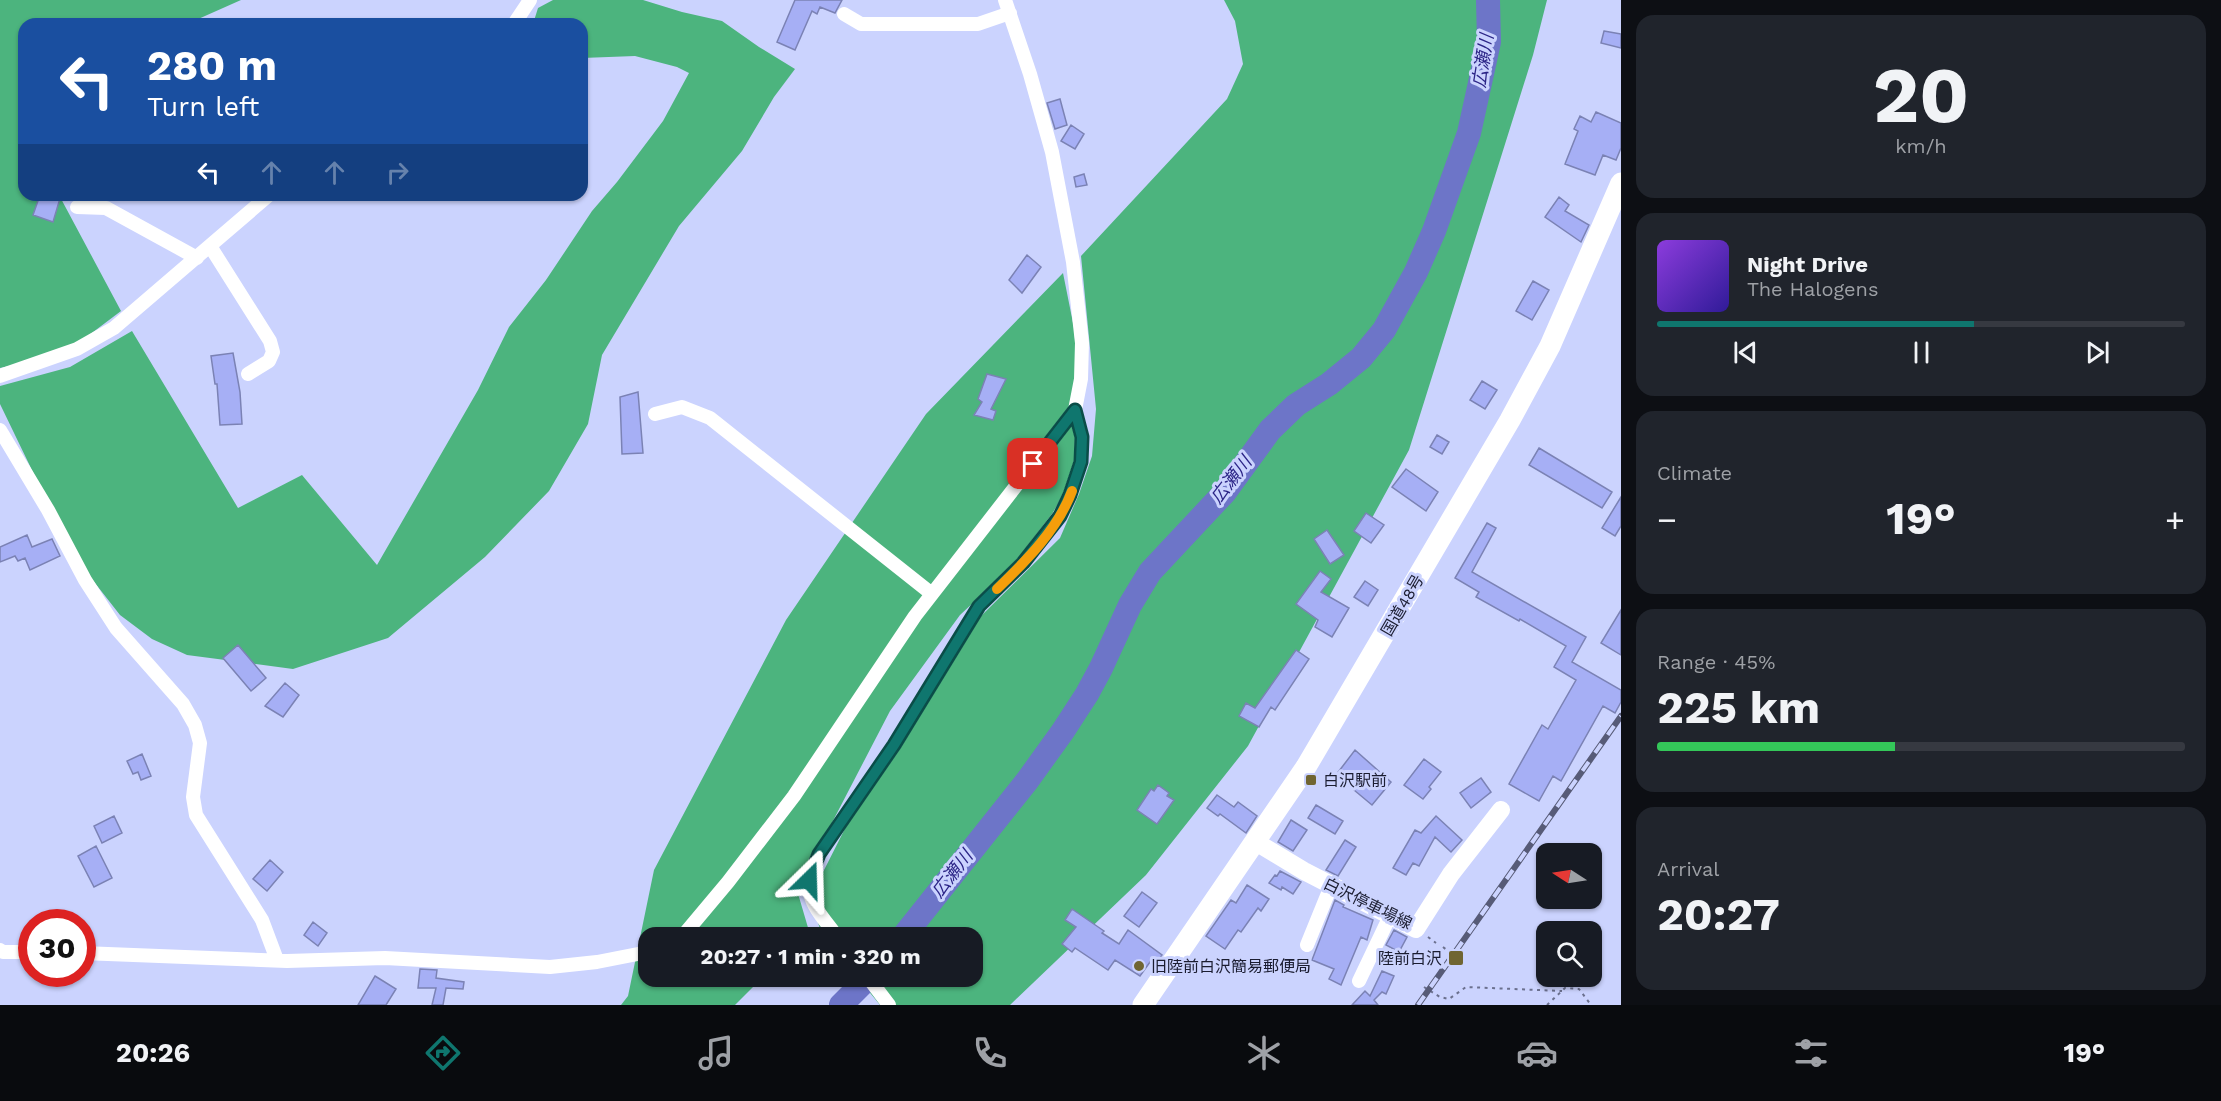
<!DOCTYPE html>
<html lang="en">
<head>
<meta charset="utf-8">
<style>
	:root { --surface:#171b24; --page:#20242c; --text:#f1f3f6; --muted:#9ea1a6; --line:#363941; --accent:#0f766e }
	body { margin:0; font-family:"Work Sans","Noto Sans JP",sans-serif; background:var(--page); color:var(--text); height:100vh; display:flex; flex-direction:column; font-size:22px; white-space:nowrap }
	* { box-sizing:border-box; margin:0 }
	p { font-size:20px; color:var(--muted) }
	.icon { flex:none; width:33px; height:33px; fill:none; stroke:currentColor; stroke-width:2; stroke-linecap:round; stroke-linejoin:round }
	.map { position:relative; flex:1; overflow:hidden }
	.drawer { display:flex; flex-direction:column; gap:15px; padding:15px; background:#0d0f14; width:600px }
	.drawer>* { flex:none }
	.guide { position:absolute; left:18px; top:18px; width:570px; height:183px; border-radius:18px; box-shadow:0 2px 4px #0004; background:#1a4fa0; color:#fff; overflow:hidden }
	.needle { width:39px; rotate:282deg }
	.buttons { position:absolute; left:1536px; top:843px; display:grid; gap:12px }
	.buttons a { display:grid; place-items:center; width:66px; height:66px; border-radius:12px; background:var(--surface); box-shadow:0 2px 4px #0004; font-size:30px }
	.speed { position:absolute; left:18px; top:909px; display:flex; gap:12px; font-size:30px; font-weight:700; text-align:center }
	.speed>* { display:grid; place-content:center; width:78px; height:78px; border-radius:50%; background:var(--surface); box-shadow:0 2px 4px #0004; line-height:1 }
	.speed .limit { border:9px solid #d22; background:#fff; color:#111 }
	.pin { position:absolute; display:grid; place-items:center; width:51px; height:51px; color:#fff; margin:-26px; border-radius:12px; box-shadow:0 3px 9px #0006 }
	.me { position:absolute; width:66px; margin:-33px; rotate:22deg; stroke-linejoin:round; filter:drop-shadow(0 0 4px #0008) }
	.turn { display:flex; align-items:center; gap:21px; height:126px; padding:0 30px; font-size:27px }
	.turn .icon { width:78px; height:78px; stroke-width:2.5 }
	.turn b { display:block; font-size:42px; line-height:51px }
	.lanes { display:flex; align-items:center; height:57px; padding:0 30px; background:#0003; justify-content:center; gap:30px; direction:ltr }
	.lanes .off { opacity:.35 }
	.big { font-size:45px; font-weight:700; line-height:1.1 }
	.drawer .card { flex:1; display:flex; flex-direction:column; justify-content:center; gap:9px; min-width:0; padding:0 21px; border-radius:18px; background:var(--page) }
	.drawer .dial { align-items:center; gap:0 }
	.dial b { font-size:78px; line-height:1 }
	.song { display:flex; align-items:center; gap:18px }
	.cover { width:72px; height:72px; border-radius:9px; background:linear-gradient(135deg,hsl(270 70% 55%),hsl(250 70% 35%)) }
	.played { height:6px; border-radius:3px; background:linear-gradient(90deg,var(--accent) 60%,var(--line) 60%) }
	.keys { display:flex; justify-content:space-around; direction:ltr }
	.heat { display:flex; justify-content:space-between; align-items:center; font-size:33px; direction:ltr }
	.charge { height:9px; border-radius:4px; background:linear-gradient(90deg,#34c759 45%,var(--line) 0) }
	.trip { position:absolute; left:638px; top:927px; width:345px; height:60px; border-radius:18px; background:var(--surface); box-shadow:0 2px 4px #0004; font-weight:700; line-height:60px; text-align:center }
	.tabs { display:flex; height:96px; justify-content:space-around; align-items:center; background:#090b0e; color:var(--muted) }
	.tabs .icon { width:42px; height:42px }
	.tabs .current { color:var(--accent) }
	.tabs b { font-size:27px; color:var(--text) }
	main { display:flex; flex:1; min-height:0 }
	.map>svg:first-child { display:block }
	.forest { fill:#4cb47e }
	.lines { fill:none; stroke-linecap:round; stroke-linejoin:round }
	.river { stroke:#6d75c8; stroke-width:24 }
	.building { fill:#a6aff5; stroke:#7b82b4; stroke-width:1.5 }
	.path { stroke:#6b708e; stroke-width:2; stroke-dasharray:3 4.5; stroke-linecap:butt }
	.minor { stroke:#fff; stroke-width:14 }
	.major { stroke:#fff; stroke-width:18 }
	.highway { stroke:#fff; stroke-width:21 }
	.rail-casing { stroke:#575b77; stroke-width:6 }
	.rail { stroke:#cbd3fe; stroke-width:4; stroke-dasharray:11; stroke-linecap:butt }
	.route-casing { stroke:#0a4d48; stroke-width:15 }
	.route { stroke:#0f766e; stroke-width:10 }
	.slow { stroke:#f59e0b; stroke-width:10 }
	.poi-dot { fill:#706532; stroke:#cbd3fe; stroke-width:2 }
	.labels { text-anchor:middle; stroke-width:6; stroke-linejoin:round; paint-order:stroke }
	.street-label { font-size:16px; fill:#1b1d31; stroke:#cbd3fe }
	.poi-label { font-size:16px; fill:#1b1d31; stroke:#cbd3fe; text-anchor:start }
	.water-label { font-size:18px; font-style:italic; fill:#2c2587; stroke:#cbd3fe }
</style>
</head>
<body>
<main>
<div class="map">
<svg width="1621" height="1005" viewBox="0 0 1621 1005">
	<rect width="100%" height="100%" fill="#cbd3fe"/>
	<path class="forest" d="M0 0H241L187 24H24V195H59L121 311 64 354 0 368Z
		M553 0H643L682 12 722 21 759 47 795 69 774 97 742 151 679 226 602 355 588 424 549 491 485 557 388 638 293 669 187 655 152 639 120 615 73 555 0 404V386L70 367 132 331 238 508 302 475 377 565 478 390 509 327 546 280 592 211 617 182 663 121 689 73 677 67 635 56 582 58V24H533L538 8Z
		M1224 0H1547L1533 55 1409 450 1248 746 1146 875 1010 1005H880L857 977 972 976V938L826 937 821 932 813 907 819 880 862 795 951 651 981 616 1060 538 1079 494 1092 456 1096 409 1081 256 1227 99 1243 64 1235 21Z
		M1063 273 1074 328 1082 417 1074 476 1033 547 960 615 890 711 810 865 799 897 809 931 802 938H648V976L763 977 735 1005H621L628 996 654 870 786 620 926 414Z"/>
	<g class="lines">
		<path class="river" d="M902 938 1027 781 1063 731 1087 694 1101 668 1130 605 1150 572 1225 492 1270 430 1296 405 1329 384 1361 358 1384 330 1416 272 1434 231 1469 133 1489 42 1488 0
			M841 1005 870 976"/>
	</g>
	<path class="building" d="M795 0H842L835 13 820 7 817 14 812 11 795 50 777 42Z
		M1604 31 1621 34V48L1601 43Z
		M1060 99 1067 125 1055 129 1047 103Z
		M1596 112 1621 123V148L1616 160 1603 155 1595 175 1565 164 1578 131 1574 129 1580 116 1591 122Z
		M1071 125 1084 134 1075 149 1061 141Z
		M1084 174 1087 185 1076 187 1074 177Z
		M40 195H61L53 222 33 215Z
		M1559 197 1569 205 1565 211 1589 225 1581 242 1545 217Z
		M1027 255 1041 267 1022 293 1009 280Z
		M1533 281 1549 290 1532 320 1516 311Z
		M233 353 240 392 242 424 220 425 217 384H215L211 356Z
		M987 374 1006 379 991 409 996 411 993 420 974 415 982 402 978 399Z
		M1482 381 1497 390 1485 409 1470 400Z
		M638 392 643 453 622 454 620 397Z
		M1437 435 1449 442 1442 454 1430 447Z
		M1539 448 1612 492 1602 508 1529 465Z
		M1406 469 1438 492 1426 511 1392 487Z
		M1621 497V526L1615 536 1602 528Z
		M1366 513 1384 525 1371 543 1354 531Z
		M1487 523 1496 528 1472 572 1586 637 1572 662 1621 690V702L1615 713 1603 706 1561 781 1553 776 1539 801 1509 784 1542 725 1548 729 1576 680 1554 667 1566 646 1520 619 1519 621 1476 597 1479 592 1455 578Z
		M1327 530 1344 555 1330 564 1314 539Z
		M27 535 32 547 52 539 60 556 30 570 25 558 18 561 15 556 0 562V547Z
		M1320 571 1331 579 1321 592 1349 608 1332 637 1315 627 1318 620 1296 604Z
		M1365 581 1378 590 1368 606 1354 597Z
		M1621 610V655L1601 643Z
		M238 645 266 678 251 691 223 658Z
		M1296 650 1309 659 1275 710 1271 707 1259 727 1239 716 1246 703 1255 708Z
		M285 683 299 695 283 717 265 706Z
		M1355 750 1391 782 1372 805 1336 775Z
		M142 754 151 776 141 780 138 772 133 774 127 761Z
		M1424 759 1441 772 1429 787 1431 789 1423 799 1404 785Z
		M1481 778 1491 792 1471 808 1460 793Z
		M1158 785 1169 793 1167 796 1174 800 1157 824 1137 810 1151 789 1154 791Z
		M1217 795 1234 807 1238 802 1257 816 1246 833 1220 814 1218 816 1207 808Z
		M1316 805 1343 821 1335 834 1308 818Z
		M114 816 122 833 102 843 94 826Z
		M1436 816 1462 840 1451 852 1435 837 1419 866 1413 863 1406 875 1393 868 1415 830 1421 833Z
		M1291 820 1307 830 1293 851 1278 842Z
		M1345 840 1356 847 1338 876 1326 870Z
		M96 846 112 878 94 887 78 856Z
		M270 860 283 872 267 891 253 879Z
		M1280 871 1301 882 1293 894 1282 887 1281 890 1269 883 1275 875 1277 876Z
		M1247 885 1269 899 1261 911 1258 908 1241 932 1238 930 1225 949 1206 936 1231 900 1236 903Z
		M1142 892 1157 903 1139 927 1124 916Z
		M1335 900 1344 905 1343 907 1373 920 1367 940 1361 937 1341 985 1329 979 1334 969 1312 960Z
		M1072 909 1104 931 1102 933 1119 944 1128 930 1162 955 1155 965 1150 962 1140 976 1115 960 1108 970 1075 948 1072 952 1062 944 1076 927 1065 920Z
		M313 922 327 933 318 946 304 935Z
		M1394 930 1407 937 1399 952 1386 945Z
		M420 969 437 970 436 978 464 982 463 989 446 988 443 1005H432L436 988H418Z
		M1382 971 1394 976 1386 994 1382 992 1374 1000 1378 1005H1352L1365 991 1370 996Z
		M375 976 396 989 386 1005H358Z"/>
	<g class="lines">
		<path class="path" d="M1428 937 1436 943
			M1443 947 1448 951
			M1424 987 1440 997 1449 999 1466 987 1562 991
			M1547 1005 1565 988 1579 989 1591 1005"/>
		<path class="minor" d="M844 14 861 24H978L1010 13
			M514 24 530 0
			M77 207 106 208 197 258
			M210 246 270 341 273 352 269 361 248 374
			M0 376 77 349 114 328 269 195
			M655 414 682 407 710 418 932 594
			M0 430 48 510 85 580 116 628 183 704 195 725 200 743 193 797 196 815 262 920 277 960
			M681 938 728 882 794 796 915 616 1075 410
			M838 938C813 904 799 895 819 854L894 745 979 606 1023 563 1060 515 1070 495 1081 462 1082 437 1075 410 1081 379 1082 343 1073 262 1052 152 1030 74 1005 0
			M1307 945 1331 886
			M0 950 3 952H32
			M82 953 287 961 385 958 550 967 597 962 648 952
			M867 976 889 1005
			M1359 981 1390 916"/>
		<path class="major" d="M1256 842 1304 871 1416 929 1451 874 1501 810"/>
		<path class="highway" d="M1143 1005 1306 767 1510 420 1550 346 1621 183"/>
		<g class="rail-casing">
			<path id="rail" d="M1418 1005 1621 716"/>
		</g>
		<use href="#rail" class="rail"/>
	</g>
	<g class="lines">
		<g class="route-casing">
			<path id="route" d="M809 880 819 854 894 745 979 606 1023 563 1060 516 1070 495 1081 462 1082 437 1075 410 1033 464"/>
		</g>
		<use href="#route" class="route"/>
		<path class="slow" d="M997 589C1026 561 1058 529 1072 491"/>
	</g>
	<g class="poi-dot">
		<rect x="1305" y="774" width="12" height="12" rx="3"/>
		<rect x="1448" y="950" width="16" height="16" rx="3"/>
		<circle cx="1139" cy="966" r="6"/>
	</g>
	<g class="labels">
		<g class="street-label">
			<text transform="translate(1402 605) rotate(-60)" y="6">国道48号</text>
			<text transform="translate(1368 903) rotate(26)" y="6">白沢停車場線</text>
		</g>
		<g class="poi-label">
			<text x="1323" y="786">白沢駅前</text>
			<text x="1442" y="964" text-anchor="end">陸前白沢</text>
			<text x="1151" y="972">旧陸前白沢簡易郵便局</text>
		</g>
		<g class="water-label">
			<text transform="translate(1483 61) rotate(-81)" y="6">広瀬川</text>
			<text transform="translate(1231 480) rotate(-52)" y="6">広瀬川</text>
			<text transform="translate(952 874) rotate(-52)" y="6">広瀬川</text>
		</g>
	</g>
</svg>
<div class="buttons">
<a><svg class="needle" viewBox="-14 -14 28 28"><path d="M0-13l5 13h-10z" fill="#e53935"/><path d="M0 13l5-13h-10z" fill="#9ea1a6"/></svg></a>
<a><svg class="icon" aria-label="search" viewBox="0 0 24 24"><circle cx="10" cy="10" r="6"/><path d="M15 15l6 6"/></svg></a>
</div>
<div class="speed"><div class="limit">30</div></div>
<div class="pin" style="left:1033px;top:464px;background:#d93025"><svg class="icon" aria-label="arrive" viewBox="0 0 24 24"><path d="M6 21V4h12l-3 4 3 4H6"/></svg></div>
<svg class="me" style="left:809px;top:880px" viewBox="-20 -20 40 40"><path d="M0-17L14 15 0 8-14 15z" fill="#0f766e" stroke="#fff" stroke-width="4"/></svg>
<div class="trip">20:27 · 1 min · 320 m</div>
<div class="guide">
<div class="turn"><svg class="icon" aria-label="left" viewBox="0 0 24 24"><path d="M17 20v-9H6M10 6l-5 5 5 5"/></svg><div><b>280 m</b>Turn left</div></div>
<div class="lanes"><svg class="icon" aria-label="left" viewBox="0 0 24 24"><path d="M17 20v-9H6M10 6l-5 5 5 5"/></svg><svg class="icon off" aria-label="ahead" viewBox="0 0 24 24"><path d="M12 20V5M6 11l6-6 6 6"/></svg><svg class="icon off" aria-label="ahead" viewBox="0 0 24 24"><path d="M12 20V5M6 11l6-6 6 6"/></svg><svg class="icon off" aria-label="right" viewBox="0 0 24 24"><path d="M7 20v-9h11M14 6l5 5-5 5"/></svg></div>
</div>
</div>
<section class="drawer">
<div class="card dial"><b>20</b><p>km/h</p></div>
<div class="card">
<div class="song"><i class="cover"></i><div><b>Night Drive</b><p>The Halogens</p></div></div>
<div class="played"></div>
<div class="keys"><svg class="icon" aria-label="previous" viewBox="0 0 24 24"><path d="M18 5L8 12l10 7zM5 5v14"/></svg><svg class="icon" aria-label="pause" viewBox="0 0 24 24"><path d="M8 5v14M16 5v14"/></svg><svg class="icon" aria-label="next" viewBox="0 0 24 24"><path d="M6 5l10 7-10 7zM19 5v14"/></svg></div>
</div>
<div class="card"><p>Climate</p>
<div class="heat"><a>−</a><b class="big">19°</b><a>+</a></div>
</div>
<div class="card"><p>Range · 45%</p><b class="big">225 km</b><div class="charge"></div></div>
<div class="card"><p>Arrival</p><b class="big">20:27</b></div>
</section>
</main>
<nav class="tabs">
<b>20:26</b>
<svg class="icon current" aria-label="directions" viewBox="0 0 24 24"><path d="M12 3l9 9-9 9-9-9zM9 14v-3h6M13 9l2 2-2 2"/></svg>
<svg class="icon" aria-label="music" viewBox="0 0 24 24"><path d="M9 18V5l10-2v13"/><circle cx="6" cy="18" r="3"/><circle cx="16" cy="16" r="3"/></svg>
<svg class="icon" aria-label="phone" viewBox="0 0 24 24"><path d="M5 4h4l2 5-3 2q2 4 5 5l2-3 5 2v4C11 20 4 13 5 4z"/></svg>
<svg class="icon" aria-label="climate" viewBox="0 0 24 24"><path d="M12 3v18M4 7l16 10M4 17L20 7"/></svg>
<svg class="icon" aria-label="car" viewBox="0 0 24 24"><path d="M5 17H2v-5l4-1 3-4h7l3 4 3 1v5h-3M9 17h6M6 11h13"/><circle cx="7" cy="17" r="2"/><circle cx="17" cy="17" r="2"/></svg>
<svg class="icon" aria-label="filters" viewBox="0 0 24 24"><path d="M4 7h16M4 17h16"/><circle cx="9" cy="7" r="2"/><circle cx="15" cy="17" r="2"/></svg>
<b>19°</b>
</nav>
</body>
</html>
